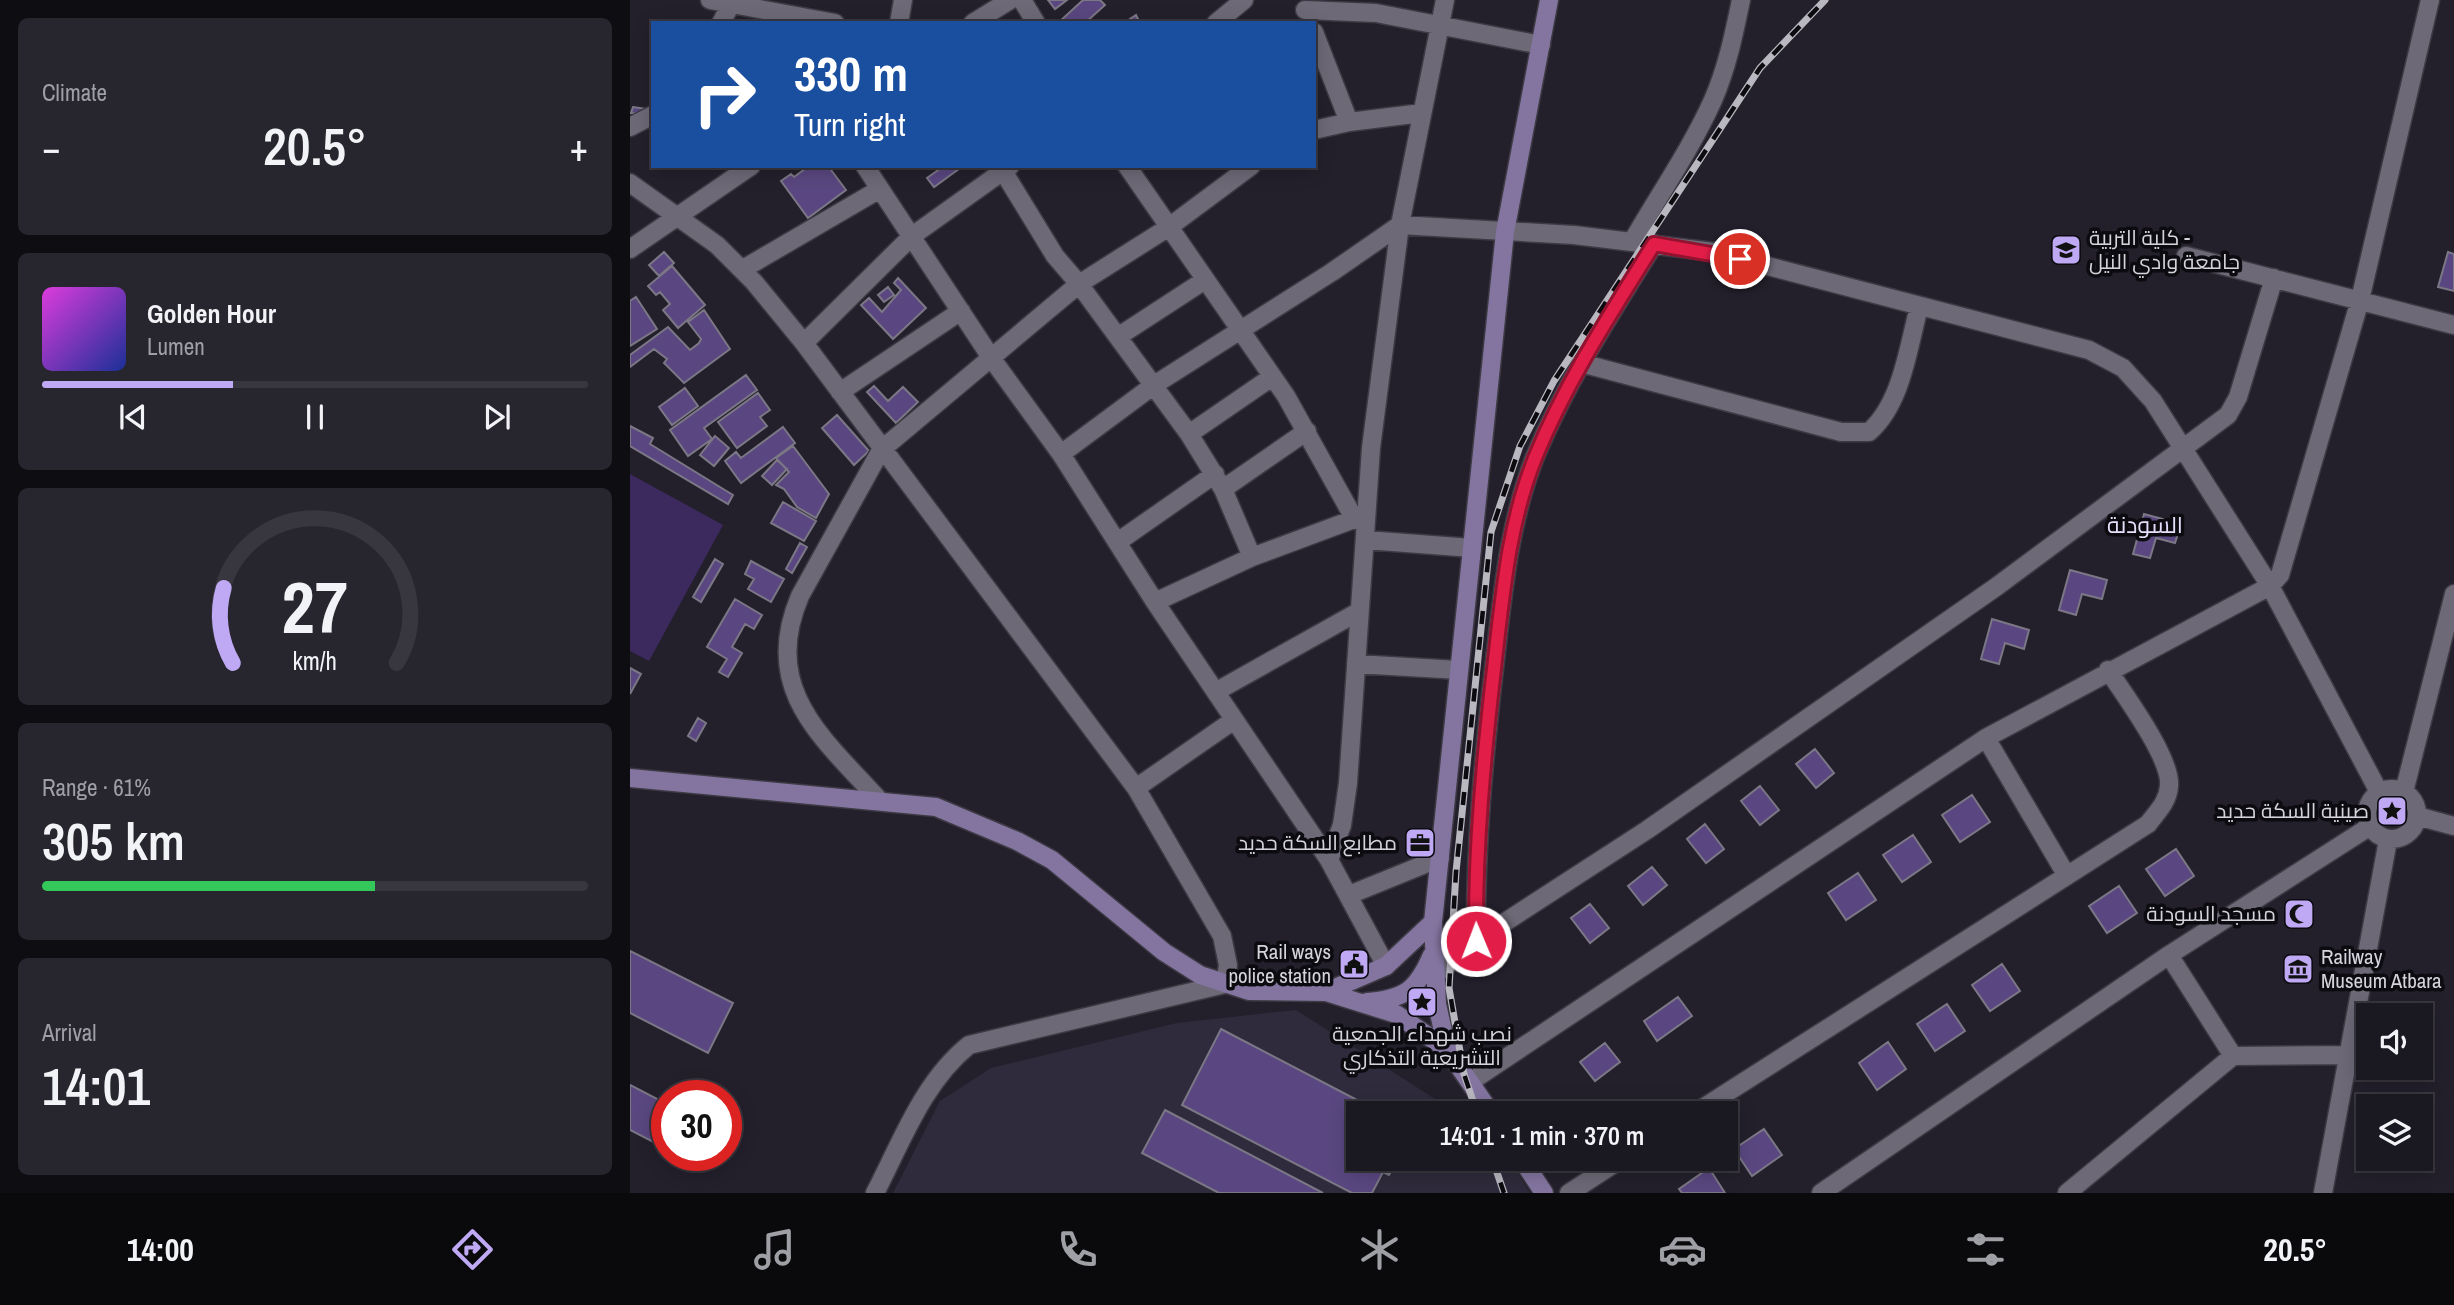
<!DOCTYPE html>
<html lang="en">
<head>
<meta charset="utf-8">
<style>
	:root { --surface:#1a1821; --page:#27252e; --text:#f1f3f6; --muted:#9fa0a5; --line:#38373f; --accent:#bfa9f4 }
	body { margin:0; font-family:"Archivo Narrow",Cairo,sans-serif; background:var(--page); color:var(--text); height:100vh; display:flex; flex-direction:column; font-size:26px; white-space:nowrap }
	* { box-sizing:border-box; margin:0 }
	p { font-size:23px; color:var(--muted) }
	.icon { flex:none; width:38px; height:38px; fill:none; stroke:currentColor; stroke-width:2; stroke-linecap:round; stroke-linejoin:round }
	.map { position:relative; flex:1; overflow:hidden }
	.sheet { display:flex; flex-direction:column; gap:18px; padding:18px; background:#0e0d12; width:630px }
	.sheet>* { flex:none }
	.banner { position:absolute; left:21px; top:21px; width:665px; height:147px; border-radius:0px; box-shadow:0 4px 18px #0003,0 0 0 2px var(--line); background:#1a4fa0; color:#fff; overflow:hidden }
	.tools { position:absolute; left:1726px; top:1003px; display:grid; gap:14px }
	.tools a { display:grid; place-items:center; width:77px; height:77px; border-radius:0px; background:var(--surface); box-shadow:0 4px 18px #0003,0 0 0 2px var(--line); font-size:35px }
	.speed { position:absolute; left:21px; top:1080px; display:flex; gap:14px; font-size:35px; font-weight:700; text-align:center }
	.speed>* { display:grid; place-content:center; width:91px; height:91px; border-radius:50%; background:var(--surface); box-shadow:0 4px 18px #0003,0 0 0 2px var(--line); line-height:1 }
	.speed .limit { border:10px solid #d22; background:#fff; color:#111 }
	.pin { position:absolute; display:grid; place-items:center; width:60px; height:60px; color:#fff; margin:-30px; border:4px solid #fff; border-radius:50%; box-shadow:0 2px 7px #0007 }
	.me { position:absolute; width:77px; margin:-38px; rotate:359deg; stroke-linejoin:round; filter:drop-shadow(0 0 5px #0008) }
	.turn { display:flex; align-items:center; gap:24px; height:147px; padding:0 28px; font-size:32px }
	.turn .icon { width:91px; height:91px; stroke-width:2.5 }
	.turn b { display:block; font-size:49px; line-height:60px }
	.big { font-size:52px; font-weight:600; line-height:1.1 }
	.sheet .card { flex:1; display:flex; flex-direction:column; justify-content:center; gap:10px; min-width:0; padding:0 24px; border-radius:10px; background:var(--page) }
	.sheet .dial { align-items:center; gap:0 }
	.dial svg { height:182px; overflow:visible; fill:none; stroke:var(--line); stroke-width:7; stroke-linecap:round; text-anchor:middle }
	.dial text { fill:var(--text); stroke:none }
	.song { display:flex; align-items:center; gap:21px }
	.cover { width:84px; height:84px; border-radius:10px; background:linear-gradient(135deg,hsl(300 70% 55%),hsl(230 70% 35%)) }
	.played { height:7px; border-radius:4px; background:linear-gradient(90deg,var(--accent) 35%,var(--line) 35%) }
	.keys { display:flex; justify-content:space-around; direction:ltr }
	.heat { display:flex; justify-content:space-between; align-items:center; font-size:38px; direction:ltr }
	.charge { height:10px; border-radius:5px; background:linear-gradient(90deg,#34c759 61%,var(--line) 0) }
	.trip { position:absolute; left:716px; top:1101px; width:392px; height:70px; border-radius:0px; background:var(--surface); box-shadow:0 4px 18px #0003,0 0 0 2px var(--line); font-weight:600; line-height:70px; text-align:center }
	.menu { display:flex; height:112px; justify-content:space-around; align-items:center; background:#0a0a0d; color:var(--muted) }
	.menu .icon { width:49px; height:49px }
	.menu .on { color:var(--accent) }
	.menu b { font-size:32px; color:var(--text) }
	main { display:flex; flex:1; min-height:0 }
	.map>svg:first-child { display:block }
	.built { fill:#2f2b3c }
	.green { fill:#3c295e }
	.building { fill:#5a4781; stroke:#7b7785; stroke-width:2 }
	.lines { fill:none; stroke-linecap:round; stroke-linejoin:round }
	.street-casing { stroke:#3d3a44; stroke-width:21 }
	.secondary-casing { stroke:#3d3a44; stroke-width:21 }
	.street { stroke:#6d6977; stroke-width:18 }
	.secondary { stroke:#8375a0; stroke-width:18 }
	.rail-casing { stroke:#b9b8c0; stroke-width:7 }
	.rail { stroke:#0c0b10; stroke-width:4.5; stroke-dasharray:13; stroke-linecap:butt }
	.route-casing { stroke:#92132f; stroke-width:18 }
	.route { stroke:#e11d48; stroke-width:12 }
	.labels { text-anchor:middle; stroke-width:7; stroke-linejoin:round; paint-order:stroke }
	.poi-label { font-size:21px; fill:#d5d4dc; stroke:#0c0b10; text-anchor:end }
	.neighbourhood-label { font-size:23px; fill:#e6defb; stroke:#0c0b10 }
</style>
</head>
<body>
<main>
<section class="sheet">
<div class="card"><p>Climate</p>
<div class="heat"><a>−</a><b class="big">20.5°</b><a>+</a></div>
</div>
<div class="card">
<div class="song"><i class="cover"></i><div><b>Golden Hour</b><p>Lumen</p></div></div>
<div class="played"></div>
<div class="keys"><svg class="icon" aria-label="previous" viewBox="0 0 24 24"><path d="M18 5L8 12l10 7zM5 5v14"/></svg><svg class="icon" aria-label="pause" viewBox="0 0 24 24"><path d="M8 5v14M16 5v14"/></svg><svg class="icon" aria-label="next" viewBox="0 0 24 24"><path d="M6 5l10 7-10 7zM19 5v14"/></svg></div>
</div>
<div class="card dial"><svg viewBox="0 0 100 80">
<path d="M14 69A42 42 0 1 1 86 69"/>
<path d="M14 69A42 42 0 0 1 10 36" stroke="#bfa9f4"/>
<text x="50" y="56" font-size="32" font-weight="700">27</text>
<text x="50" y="72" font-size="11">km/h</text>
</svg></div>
<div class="card"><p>Range · 61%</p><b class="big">305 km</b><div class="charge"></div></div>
<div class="card"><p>Arrival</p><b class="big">14:01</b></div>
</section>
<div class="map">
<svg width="1824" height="1193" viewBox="0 0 1824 1193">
	<rect width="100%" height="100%" fill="#23202c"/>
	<path class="built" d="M666 1010 827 1113H728V1158L879 1159 900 1193H263L310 1101 361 1068 547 1023Z"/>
	<path class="green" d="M0 474 93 525 19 661 0 651Z"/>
	<path class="building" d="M418 0H437L425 9Z
		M453 0H470L475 5 455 23H428Z
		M506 15 510 23H494Z
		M3 107 17 109 16 115 1 113Z
		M179 166H198L216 190 178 218 151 181 161 174 164 177Z
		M314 166H333L304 187 297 178Z
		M34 252 44 263 29 276 19 265Z
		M1818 252 1824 254V291L1808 287Z
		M42 266 75 305 48 328 33 310 40 304 30 292 26 295 18 286Z
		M268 278 296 308 263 339 231 305 239 298 252 312 271 290 264 283Z
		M258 287 264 295 254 302 248 295Z
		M6 297 27 329 0 346V301Z
		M74 310 100 349 54 383 34 363 37 359 24 349 0 367V355L38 327 60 350 69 343 71 339 58 322Z
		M116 375 127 390 74 428 82 439 58 456 40 430Z
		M244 386 258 401 273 387 288 402 266 423 237 392Z
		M55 388 68 406 42 425 29 407Z
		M128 393 140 410 130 417 137 426 107 448 88 422Z
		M207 415 239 451 224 465 192 428Z
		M0 426 23 438 20 444 103 495 98 504 0 446Z
		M153 427 165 443 111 483 95 461 106 452 111 458Z
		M85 436 99 448 84 466 70 455Z
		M163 446 199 494 186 518 167 507 154 489 146 485 159 472 146 458Z
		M147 460 157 469 142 485 132 476Z
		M153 502 186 521 174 541 141 523Z
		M1514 514 1551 524 1545 543 1526 538 1520 558 1503 554Z
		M170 543 177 547 162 573 156 569Z
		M85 559 93 564 71 602 63 597Z
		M121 561 154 579 141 602 118 589 124 579 115 574Z
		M1440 570 1477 580 1472 599 1452 594 1446 615 1429 610Z
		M105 599 132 615 124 629 115 624 102 647 112 653 98 677 89 672 97 659 77 647Z
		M1362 619 1399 630 1394 649 1375 643 1369 664 1351 659Z
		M0 668 11 674 0 694Z
		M68 718 76 723 66 741 58 736Z
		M1185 749 1204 773 1186 788 1166 764Z
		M1130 786 1149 810 1130 825 1111 801Z
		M1342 795 1360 822 1330 842 1312 815Z
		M1075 824 1094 849 1076 863 1057 839Z
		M1283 835 1301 862 1272 882 1253 855Z
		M1546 849 1564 876 1535 896 1516 869Z
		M1022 867 1037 885 1013 905 998 886Z
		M1228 873 1246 900 1216 920 1198 893Z
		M1489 886 1507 913 1477 933 1459 906Z
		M960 904 979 928 960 943 941 918Z
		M0 951 103 1003 78 1053 0 1013Z
		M1372 964 1390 991 1360 1011 1342 985Z
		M1048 997 1062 1016 1027 1041 1014 1021Z
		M1317 1004 1335 1031 1305 1051 1287 1024Z
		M591 1029 752 1113H728V1158L767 1160 759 1175 753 1172 742 1193H722L552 1105Z
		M1258 1042 1276 1069 1247 1090 1229 1063Z
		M975 1043 990 1062 965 1081 950 1062Z
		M0 1085 37 1104V1149L0 1130Z
		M535 1110 693 1193H589L512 1153Z
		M1134 1129 1152 1155 1122 1176 1104 1149Z
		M1079 1168 1095 1193H1052L1049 1189Z"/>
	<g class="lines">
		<g class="street-casing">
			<path id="street" d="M80 0 205 23
				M392 0 406 23
				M675 10 746 13 911 45
				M91 23 101 4
				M269 23 273 0
				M343 23 380 0
				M586 23 614 0
				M684 32 719 122
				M0 127 23 115
				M684 130 719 122 792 113
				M235 166 362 359 431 454 525 602 699 860 756 966
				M370 166 425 256 449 284 559 434 593 489 622 557
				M497 166 656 396 725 520
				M0 183 87 245 124 282 174 343 506 788 592 936 598 965 595 984 339 1045C293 1082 272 1141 245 1193
				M1002 242C1029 195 1061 149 1083 100 1097 68 1104 34 1111 0
				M0 249 121 166
				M1556 256 1824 325
				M113 269 250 189
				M489 336 575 280
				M174 343 282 236 380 166
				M951 363 1211 432H1239C1272 403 1278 348 1289 307
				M210 392 331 311
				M559 434 642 377
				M431 454 524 385 702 272 770 225 944 235 1084 252 1459 350 1493 368 1523 401 1640 586 1749 792
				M593 489 677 431
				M736 540 842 548
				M489 541 585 474
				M525 602 622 557 735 515
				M726 664 829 670
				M587 691 728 612
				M1356 738 1437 876
				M506 788 604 720
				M1737 814a25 25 0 1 1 50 0a25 25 0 1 1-50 0Z
				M1774 792 1824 594
				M250 801C193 738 130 690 170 596L251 450 449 284 539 227 621 166
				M1787 816 1824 826
				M699 860 712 825 718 783 741 448 770 225 815 0
				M719 895 810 858
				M846 941C845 847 854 754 865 660 873 591 879 523 905 457 936 382 981 313 1024 244
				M1539 955 1603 1056
				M805 975 846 941 1017 830 1366 587 1598 415 1608 397 1644 278
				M840 1082 1356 738 1640 586 1650 575 1730 300 1800 0
				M1065 1113 1518 824C1527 812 1538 802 1539 786 1542 759 1494 694 1478 670
				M939 1193 993 1158
				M1191 1193 1539 955 1739 827
				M1437 1193 1603 1056 1717 1055
				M1693 1193 1758 840"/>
		</g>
		<g class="secondary-casing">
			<path id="secondary" d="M0 778 306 807 387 841 422 860 534 952 570 975 619 991 696 992 766 1014 817 1049 861 1113
				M696 992 756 966 803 922
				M737 1002C775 999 787 990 802 955
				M817 1049 807 1004 803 922 875 232 919 0
				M891 1158 914 1193"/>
		</g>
		<use href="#street" class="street"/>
		<use href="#secondary" class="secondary"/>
		<g class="rail-casing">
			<path id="rail" d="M847 1113 834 1074 819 988 826 872 861 532 890 446 924 381 1130 68 1195 0
				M862 1158 874 1193"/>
		</g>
		<use href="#rail" class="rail"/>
	</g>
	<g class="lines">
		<g class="route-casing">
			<path id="route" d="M846 941C845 847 854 754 865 660 873 591 879 523 905 458 936 382 981 313 1024 244L1110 259"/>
		</g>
		<use href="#route" class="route"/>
	</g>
	<defs>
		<g id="university-square" transform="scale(1.575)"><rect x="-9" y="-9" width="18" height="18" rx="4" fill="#bfa9f4" stroke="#0c0b10"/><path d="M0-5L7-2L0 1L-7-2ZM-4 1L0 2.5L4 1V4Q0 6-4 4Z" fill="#111"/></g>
		<g id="sight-square" transform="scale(1.575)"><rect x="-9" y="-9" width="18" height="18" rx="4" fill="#bfa9f4" stroke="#0c0b10"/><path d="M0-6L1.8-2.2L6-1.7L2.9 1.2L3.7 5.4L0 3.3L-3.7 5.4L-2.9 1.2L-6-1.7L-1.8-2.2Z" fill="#111"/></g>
		<g id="office-square" transform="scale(1.575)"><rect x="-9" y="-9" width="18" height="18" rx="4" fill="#bfa9f4" stroke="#0c0b10"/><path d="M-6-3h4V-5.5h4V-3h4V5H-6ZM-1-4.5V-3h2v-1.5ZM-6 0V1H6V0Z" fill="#111"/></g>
		<g id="mosque-square" transform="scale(1.575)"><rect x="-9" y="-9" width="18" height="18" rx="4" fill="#bfa9f4" stroke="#0c0b10"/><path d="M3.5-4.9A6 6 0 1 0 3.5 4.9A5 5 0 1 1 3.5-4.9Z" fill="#111"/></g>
		<g id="civic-square" transform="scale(1.575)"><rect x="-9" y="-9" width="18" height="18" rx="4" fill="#bfa9f4" stroke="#0c0b10"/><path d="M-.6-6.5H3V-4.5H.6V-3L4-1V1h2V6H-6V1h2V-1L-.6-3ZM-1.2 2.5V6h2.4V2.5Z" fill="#111"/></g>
		<g id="museum-square" transform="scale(1.575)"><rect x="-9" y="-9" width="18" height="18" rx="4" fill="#bfa9f4" stroke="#0c0b10"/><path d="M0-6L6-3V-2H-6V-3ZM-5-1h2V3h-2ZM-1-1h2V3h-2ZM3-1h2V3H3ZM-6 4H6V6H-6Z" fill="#111"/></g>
	</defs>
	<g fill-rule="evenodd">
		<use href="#university-square" x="1436" y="250"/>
		<use href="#sight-square" x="1762" y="811"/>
		<use href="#office-square" x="790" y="843"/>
		<use href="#mosque-square" x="1669" y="914"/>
		<use href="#civic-square" x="724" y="964"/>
		<use href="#museum-square" x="1668" y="969"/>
		<use href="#sight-square" x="792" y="1002"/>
	</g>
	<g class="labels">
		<g class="poi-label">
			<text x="1459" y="245" text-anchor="start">كلية التربية -<tspan x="1459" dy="24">جامعة وادي النيل</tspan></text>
			<text x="1739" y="818">صينية السكة حديد</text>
			<text x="767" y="850">مطابع السكة حديد</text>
			<text x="1646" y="921">مسجد السودنة</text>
			<text x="701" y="959">Rail ways<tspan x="701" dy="24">police station</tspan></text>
			<text x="1691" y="964" text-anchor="start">Railway<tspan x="1691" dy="24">Museum Atbara</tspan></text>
			<text x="792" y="1041" text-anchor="middle">نصب شهداء الجمعية<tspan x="792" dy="24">التشريعية التذكاري</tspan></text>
		</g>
		<g class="neighbourhood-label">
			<text x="1515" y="533">السودنة</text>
		</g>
	</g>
</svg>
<div class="tools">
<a><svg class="icon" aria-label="sound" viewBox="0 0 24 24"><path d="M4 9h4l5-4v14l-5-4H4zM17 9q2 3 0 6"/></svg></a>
<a><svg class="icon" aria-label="layers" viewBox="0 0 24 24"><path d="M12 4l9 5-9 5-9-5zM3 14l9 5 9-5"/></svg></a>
</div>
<div class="speed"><div class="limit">30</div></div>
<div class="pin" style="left:1110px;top:259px;background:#d93025"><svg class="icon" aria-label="arrive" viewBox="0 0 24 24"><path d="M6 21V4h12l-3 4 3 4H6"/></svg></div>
<svg class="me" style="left:846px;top:941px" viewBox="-20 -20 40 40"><circle r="17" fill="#e11d48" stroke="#fff" stroke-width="3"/><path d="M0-11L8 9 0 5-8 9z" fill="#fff"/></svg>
<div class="trip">14:01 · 1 min · 370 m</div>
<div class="banner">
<div class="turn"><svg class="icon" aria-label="right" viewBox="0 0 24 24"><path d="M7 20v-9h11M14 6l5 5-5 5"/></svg><div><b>330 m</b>Turn right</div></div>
</div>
</div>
</main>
<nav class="menu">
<b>14:00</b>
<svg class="icon on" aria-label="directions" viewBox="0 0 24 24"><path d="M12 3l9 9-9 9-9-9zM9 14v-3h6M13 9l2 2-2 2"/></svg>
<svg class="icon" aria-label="music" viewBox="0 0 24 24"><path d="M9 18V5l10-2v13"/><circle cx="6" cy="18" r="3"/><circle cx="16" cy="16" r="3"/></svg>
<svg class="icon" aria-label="phone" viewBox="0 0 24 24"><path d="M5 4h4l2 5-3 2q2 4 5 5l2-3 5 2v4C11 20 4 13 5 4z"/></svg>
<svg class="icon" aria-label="climate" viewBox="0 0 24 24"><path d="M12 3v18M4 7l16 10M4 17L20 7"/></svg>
<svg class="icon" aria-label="car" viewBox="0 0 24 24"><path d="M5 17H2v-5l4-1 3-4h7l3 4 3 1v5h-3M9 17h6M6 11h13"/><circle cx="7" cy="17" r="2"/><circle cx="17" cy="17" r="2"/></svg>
<svg class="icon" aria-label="filters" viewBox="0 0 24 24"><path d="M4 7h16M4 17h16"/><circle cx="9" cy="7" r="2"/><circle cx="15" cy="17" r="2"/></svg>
<b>20.5°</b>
</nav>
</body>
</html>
